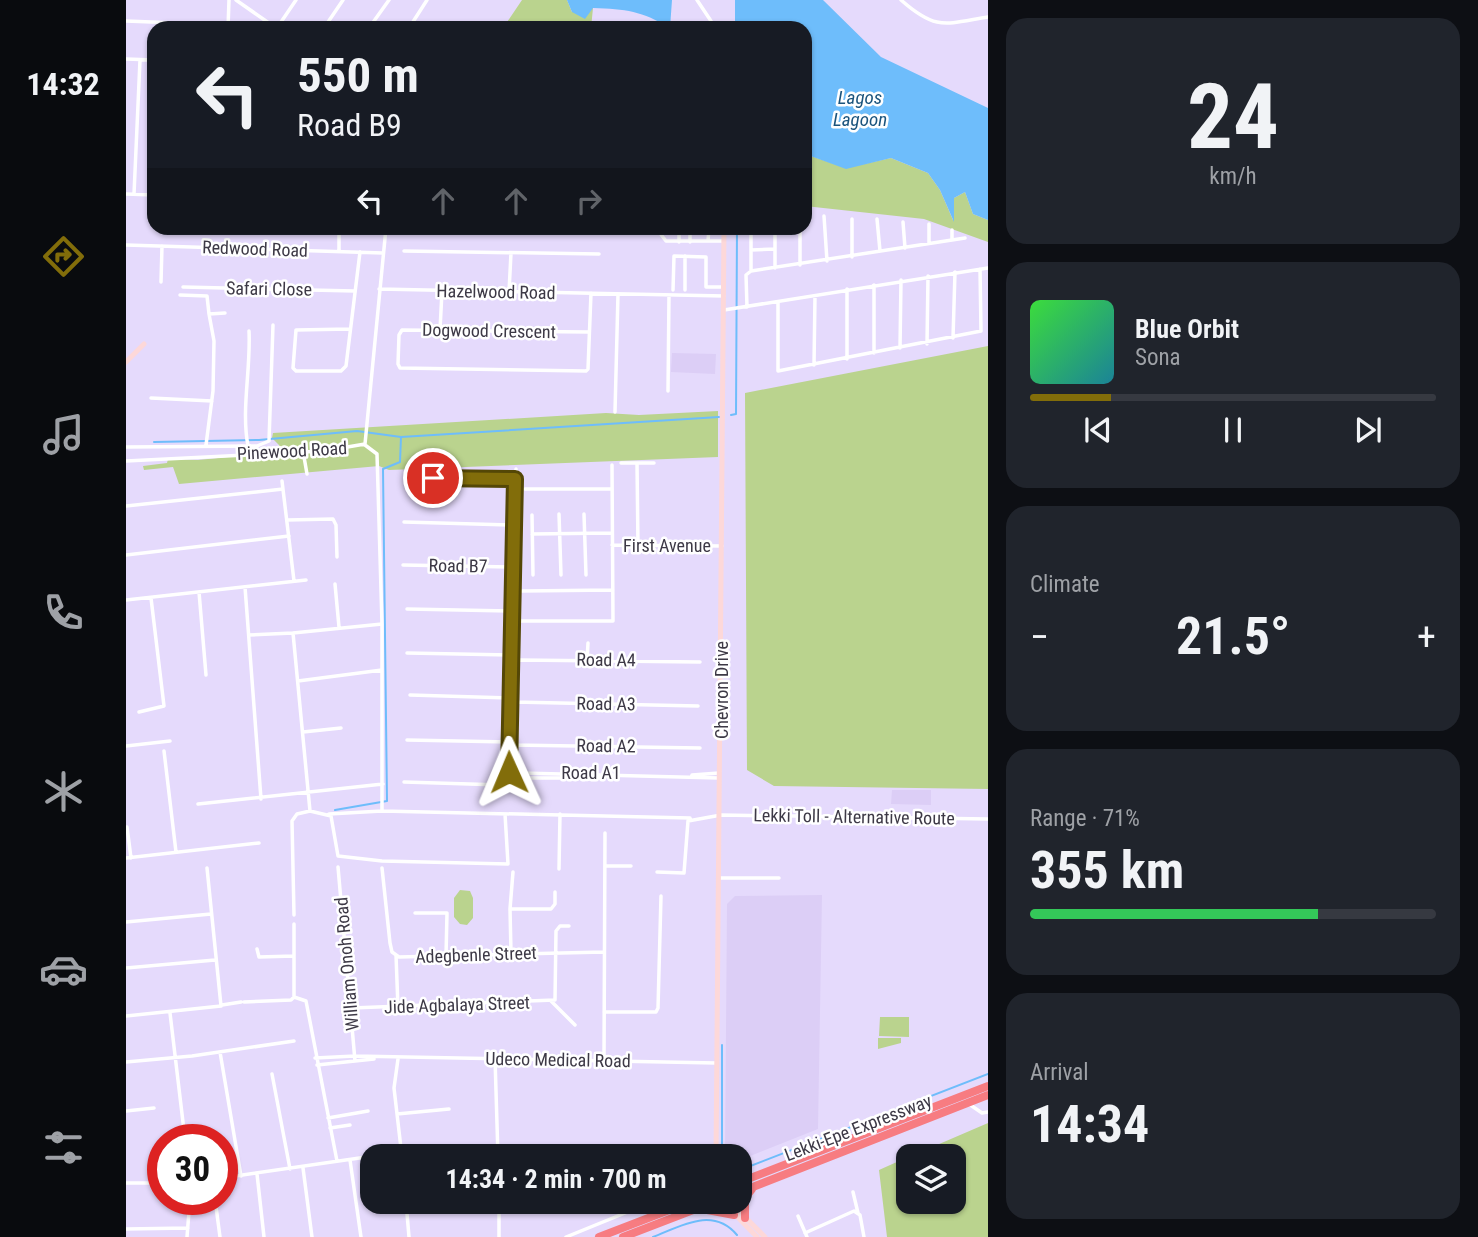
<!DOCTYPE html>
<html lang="en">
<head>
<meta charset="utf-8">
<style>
	:root { --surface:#171b24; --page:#20242c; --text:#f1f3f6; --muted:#9ea1a6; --line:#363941; --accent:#826d0a }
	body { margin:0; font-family:"Roboto Condensed",sans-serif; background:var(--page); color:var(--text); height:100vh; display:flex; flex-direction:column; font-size:26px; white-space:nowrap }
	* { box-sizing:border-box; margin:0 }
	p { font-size:23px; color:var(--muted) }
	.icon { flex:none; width:38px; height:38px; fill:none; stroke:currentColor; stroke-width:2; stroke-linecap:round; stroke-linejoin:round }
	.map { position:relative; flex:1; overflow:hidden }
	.side { display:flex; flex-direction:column; gap:18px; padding:18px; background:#0d0f14; width:490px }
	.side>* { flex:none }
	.guide { position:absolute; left:21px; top:21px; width:665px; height:214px; border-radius:21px; box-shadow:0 2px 5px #0004; background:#171b24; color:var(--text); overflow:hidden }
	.controls { position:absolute; left:770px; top:1144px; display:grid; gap:14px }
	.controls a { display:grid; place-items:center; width:70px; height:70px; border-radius:14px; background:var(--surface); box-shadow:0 2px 5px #0004; font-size:35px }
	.speed { position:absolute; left:21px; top:1124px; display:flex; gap:14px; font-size:35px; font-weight:700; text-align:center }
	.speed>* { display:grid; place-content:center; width:91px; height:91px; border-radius:50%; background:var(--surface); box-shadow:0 2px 5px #0004; line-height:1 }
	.speed .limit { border:10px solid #d22; background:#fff; color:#111 }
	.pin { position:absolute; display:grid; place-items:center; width:60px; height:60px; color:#fff; margin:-30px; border:4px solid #fff; border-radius:50%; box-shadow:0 2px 7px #0007 }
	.me { position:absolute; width:77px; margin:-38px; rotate:359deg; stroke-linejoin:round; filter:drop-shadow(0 0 5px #0008) }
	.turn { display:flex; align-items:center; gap:24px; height:147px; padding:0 35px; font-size:32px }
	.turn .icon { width:91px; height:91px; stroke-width:2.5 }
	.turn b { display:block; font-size:49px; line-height:60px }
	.lanes { display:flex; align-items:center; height:66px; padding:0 35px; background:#0003; justify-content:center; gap:35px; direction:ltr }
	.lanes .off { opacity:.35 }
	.big { font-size:52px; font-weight:700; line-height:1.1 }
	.side .widget { flex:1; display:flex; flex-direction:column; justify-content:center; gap:10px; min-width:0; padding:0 24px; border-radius:21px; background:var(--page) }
	.side .dial { align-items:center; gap:0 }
	.dial b { font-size:91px; line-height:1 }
	.song { display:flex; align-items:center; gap:21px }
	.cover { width:84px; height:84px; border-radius:10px; background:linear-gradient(135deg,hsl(120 70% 55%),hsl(190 70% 35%)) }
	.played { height:7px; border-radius:4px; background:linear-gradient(90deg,var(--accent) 20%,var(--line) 20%) }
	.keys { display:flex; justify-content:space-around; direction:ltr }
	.heat { display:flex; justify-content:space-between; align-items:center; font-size:38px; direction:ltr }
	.charge { height:10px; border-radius:5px; background:linear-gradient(90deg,#34c759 71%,var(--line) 0) }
	.trip { position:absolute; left:234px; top:1144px; width:392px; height:70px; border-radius:21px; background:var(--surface); box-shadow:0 2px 5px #0004; font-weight:700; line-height:70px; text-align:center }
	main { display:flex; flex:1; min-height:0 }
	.menu { display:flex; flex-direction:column; width:126px; justify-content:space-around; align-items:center; background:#090b0e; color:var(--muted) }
	.menu .icon { width:49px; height:49px }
	.menu .selected { color:var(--accent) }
	.menu b { font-size:32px; color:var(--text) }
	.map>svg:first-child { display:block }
	.built { fill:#dccef6 }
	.green { fill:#bad38e }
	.water { fill:#6ebdfb }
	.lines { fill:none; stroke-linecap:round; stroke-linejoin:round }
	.stream { stroke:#6ebdfb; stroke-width:2 }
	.street { stroke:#fff; stroke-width:3.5 }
	.secondary { stroke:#fdd8d9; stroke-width:5 }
	.highway { stroke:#f77c81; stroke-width:8 }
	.route-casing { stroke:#544706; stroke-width:18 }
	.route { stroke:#826d0a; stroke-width:12 }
	.labels { text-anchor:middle; stroke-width:5; stroke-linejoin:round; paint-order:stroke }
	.street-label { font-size:18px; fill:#3d3946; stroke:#fff }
	.water-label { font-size:19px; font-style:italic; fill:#1b547d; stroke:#fff }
</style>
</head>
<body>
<main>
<nav class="menu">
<b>14:32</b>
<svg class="icon selected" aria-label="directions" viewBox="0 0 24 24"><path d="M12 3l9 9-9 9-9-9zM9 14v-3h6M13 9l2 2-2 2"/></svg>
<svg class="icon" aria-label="music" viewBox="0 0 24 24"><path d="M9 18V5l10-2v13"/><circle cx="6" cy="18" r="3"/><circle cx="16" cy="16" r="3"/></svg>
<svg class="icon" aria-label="phone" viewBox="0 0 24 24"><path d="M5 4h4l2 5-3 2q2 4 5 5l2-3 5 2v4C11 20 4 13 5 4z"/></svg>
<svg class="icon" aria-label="climate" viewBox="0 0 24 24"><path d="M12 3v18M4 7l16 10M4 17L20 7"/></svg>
<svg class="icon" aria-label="car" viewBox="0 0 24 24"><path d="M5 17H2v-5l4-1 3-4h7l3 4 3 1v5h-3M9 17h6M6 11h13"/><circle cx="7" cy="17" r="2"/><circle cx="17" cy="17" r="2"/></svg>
<svg class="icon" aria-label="filters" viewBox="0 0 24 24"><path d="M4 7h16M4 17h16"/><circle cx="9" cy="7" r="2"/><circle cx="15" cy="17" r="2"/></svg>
</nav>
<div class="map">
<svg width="862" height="1237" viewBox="0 0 862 1237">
	<rect width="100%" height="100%" fill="#e5dafc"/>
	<path class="built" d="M546 353 590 354 589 374 545 372Z
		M766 790H805V805L765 804Z
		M696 895 692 1129 614 1160V1157H599L601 904 609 896Z"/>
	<path class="green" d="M396 0H441L446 12 467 8 465 28H377Z
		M679 154 720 168 765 158 802 173 814 190 827 220 828 198 839 192 847 214 862 220V242L798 219 679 206Z
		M292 228H493V234L292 230Z
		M862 346V789L648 786 621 770 619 393Z
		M592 411V457L263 470 253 466 53 484 47 467 18 470 17 466 41 463 42 459 72 460 153 452V445L146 438 147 433 480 413 513 415Z
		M334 890 344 891 347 898V918L341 925 334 924 328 917V898Z
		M754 1017H783V1037L753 1036Z
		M752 1038H775V1043L752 1049Z
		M862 1123V1237H761L753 1170 782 1157V1202H828V1157H783Z"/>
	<path class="water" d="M441 0H546L544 28C516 11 500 9 467 8L459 19 446 12Z
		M609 0H697L755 57 862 108V220L847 214 839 192 828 198V222L814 190 802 173 765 158 720 169 679 154V28H609Z"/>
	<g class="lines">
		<path class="stream" d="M605 415 610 414 611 228
			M28 442 133 440 231 431 275 437
			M209 810 261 801 257 469 274 462 275 437 593 417
			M596 1157V1045
			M614 1170 862 1074
			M527 1237C555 1226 587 1206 611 1235"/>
		<path class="street" d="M110 0 150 28
			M571 0 585 21 586 28
			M775 0C810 31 819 24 862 17
			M0 21 102 25
			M102 28 103 0
			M151 28 170 0
			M198 28 217 0
			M243 28 263 0
			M283 28 301 0
			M0 59 28 60
			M0 194 28 195
			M8 194 14 60
			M698 216 701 261
			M726 219V257
			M751 219 754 251
			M777 222 779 248
			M803 224V243
			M213 228V251
			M530 228 540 241H598
			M564 228V242
			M625 228V271
			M505 230 530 231
			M826 230V240
			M582 241 583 228
			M553 242V228
			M0 245 257 253
			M625 250 649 249
			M278 251 473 254
			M674 265V228
			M649 268V228
			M35 282 36 246
			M57 287 229 291
			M253 289 598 296
			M547 290 548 256 580 257V287H598
			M559 290V256
			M383 292 385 253
			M54 295 81 296 83 314
			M652 302V371L855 331 854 269
			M621 307 620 275 625 271 839 238
			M598 310 862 268
			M224 329 170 330 167 368 170 371H215L220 366 234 252
			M314 330 316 291
			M463 332 276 330 273 335 272 364 274 368 460 371 462 369 465 293
			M827 338 829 272
			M801 344 802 276
			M774 348 775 280
			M748 353V285
			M721 359V289
			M688 365 689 296
			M542 391 543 295
			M25 398 86 401
			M489 412 492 294
			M80 445 87 391 88 341 83 314 99 313
			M122 446C115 409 125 369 123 331
			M0 447 131 446 143 441 147 325
			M177 451 181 474
			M0 461 198 451 239 444 260 228
			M495 463H528
			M511 463 512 546
			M390 469 382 769 395 778H476L485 773
			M280 478 389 479
			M156 481 168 581
			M399 489H486
			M0 506 157 489
			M433 514 435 575
			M458 514 460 575
			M406 515 407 575
			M161 520 207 519 210 525 211 557
			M278 522 388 525
			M406 534 486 533
			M486 545 596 546
			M0 555 163 536
			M277 565 387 567
			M209 584 213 627
			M119 587 135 799
			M396 591 487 590
			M73 592 80 675
			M0 600 180 580
			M281 609 386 611
			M394 621H487L486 465
			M256 624V811
			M167 633 256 624 251 454 239 445
			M123 635 167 633 184 811 205 816 212 856 256 861 382 864 379 814
			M281 653 385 655
			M461 660 462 643
			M574 662 393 660 389 664 387 768 395 773 593 778
			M172 681 256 670
			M284 695 384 698
			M388 702 572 706
			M13 712 38 706 25 598
			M177 732 215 728
			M281 740 383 742
			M387 745 574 748
			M0 746 44 741
			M38 751 50 852
			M566 775 593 773
			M278 782 376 785 385 774
			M72 804 257 784
			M203 814 256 811 564 818
			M1 827 5 858
			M0 858 133 843
			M480 866H505
			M212 867 229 1061
			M256 868 264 943 266 952 273 957 478 952
			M433 869 434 814
			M531 872 558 873 562 821 595 815 862 819
			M594 878H653
			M384 909H425L429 904V892
			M289 913H321L320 956
			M168 915 166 821 171 814 184 811
			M0 922 85 914
			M131 949 133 957 168 956
			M385 953 384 909 387 872
			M270 955 272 1008
			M0 968 89 960
			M168 997V924
			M425 1001 449 1025
			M118 1002 165 1000 168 997 180 1001 211 1161
			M96 1005 115 1002
			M226 1008 429 1000 430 931 434 926H443
			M478 1012H530L532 1008 535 896
			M44 1013 59 1139
			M0 1016 95 1006 81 868
			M94 1052 115 1176
			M189 1058 229 1056 590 1063
			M369 1058 372 1157
			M272 1059 268 1088 276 1157
			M478 1060 479 833
			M0 1062 66 1056 168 1041
			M191 1065 248 1059
			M146 1074 164 1169
			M843 1104 856 1113 862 1112
			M0 1111 28 1108
			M271 1114 323 1109
			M202 1118 242 1111
			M204 1128 224 1125
			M224 1160 235 1237
			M177 1168 186 1237
			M131 1174 138 1237
			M96 1178 275 1152
			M0 1183H37
			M727 1192 732 1213
			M89 1199 94 1237
			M280 1202 283 1237
			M373 1202V1237
			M672 1216 681 1237
			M0 1229 62 1228
			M679 1233 728 1211 734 1215 738 1237
			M61 1237 64 1199
			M440 1237 526 1202"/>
		<path class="secondary" d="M0 362 18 344
			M590 1157 598 228
			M597 1202 631 1237
			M604 1202 639 1237"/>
		<path class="highway" d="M614 1182 862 1086
			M614 1192 862 1095
			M576 1209 608 1215
			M619 1218V1198L626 1189
			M473 1237 564 1202
			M497 1237 588 1202"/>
	</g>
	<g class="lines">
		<g class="route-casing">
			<path id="route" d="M307 478 389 479 383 772"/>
		</g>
		<use href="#route" class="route"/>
	</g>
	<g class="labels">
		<g class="street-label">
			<text transform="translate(129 249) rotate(2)" y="6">Redwood Road</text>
			<text transform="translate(143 289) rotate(1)" y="6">Safari Close</text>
			<text transform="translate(370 292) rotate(1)" y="6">Hazelwood Road</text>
			<text transform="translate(363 331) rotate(1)" y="6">Dogwood Crescent</text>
			<text transform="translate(166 451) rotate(-3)" y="6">Pinewood Road</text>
			<text x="541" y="552">First Avenue</text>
			<text transform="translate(332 566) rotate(1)" y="6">Road B7</text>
			<text transform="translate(480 660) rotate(1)" y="6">Road A4</text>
			<text transform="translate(596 690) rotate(-90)" y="6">Chevron Drive</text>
			<text transform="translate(480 704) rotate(1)" y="6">Road A3</text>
			<text transform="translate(480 746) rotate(1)" y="6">Road A2</text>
			<text x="465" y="779">Road A1</text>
			<text transform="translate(728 817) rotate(1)" y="6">Lekki Toll - Alternative Route</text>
			<text transform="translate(350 955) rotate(-2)" y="6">Adegbenle Street</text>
			<text transform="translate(221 964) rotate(-95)" y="6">William Onoh Road</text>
			<text transform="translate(331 1005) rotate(-2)" y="6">Jide Agbalaya Street</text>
			<text transform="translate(432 1060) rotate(1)" y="6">Udeco Medical Road</text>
			<text transform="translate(732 1128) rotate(-21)" y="6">Lekki-Epe Expressway</text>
		</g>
		<g class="water-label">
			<text x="734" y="104">Lagos<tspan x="734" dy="22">Lagoon</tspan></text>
		</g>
	</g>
</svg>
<div class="controls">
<a><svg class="icon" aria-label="layers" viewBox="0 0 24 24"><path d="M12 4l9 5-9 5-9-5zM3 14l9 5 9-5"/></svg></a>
</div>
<div class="speed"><div class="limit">30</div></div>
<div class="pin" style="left:307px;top:478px;background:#d93025"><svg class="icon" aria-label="arrive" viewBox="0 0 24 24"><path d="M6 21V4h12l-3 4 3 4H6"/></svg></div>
<svg class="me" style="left:383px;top:772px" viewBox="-20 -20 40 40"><path d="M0-17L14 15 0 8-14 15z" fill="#826d0a" stroke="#fff" stroke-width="4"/></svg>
<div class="trip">14:34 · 2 min · 700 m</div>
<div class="guide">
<div class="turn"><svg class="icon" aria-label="left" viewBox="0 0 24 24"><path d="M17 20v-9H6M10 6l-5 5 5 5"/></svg><div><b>550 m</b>Road B9</div></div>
<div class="lanes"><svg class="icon" aria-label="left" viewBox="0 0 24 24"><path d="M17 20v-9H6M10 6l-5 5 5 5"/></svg><svg class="icon off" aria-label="ahead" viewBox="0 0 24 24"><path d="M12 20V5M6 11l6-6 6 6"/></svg><svg class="icon off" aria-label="ahead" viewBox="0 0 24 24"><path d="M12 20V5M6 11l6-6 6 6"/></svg><svg class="icon off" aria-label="right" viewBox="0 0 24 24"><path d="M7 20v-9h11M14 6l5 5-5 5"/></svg></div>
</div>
</div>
<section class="side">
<div class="widget dial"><b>24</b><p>km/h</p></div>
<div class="widget">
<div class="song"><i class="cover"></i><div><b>Blue Orbit</b><p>Sona</p></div></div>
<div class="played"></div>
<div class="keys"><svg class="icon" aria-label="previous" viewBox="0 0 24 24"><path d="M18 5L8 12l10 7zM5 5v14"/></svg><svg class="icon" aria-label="pause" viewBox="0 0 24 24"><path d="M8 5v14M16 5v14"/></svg><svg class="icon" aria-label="next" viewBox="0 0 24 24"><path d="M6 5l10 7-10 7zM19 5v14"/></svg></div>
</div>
<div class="widget"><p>Climate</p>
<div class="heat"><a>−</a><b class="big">21.5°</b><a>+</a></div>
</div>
<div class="widget"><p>Range · 71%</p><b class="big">355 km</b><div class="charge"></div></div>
<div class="widget"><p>Arrival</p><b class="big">14:34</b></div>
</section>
</main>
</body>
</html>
